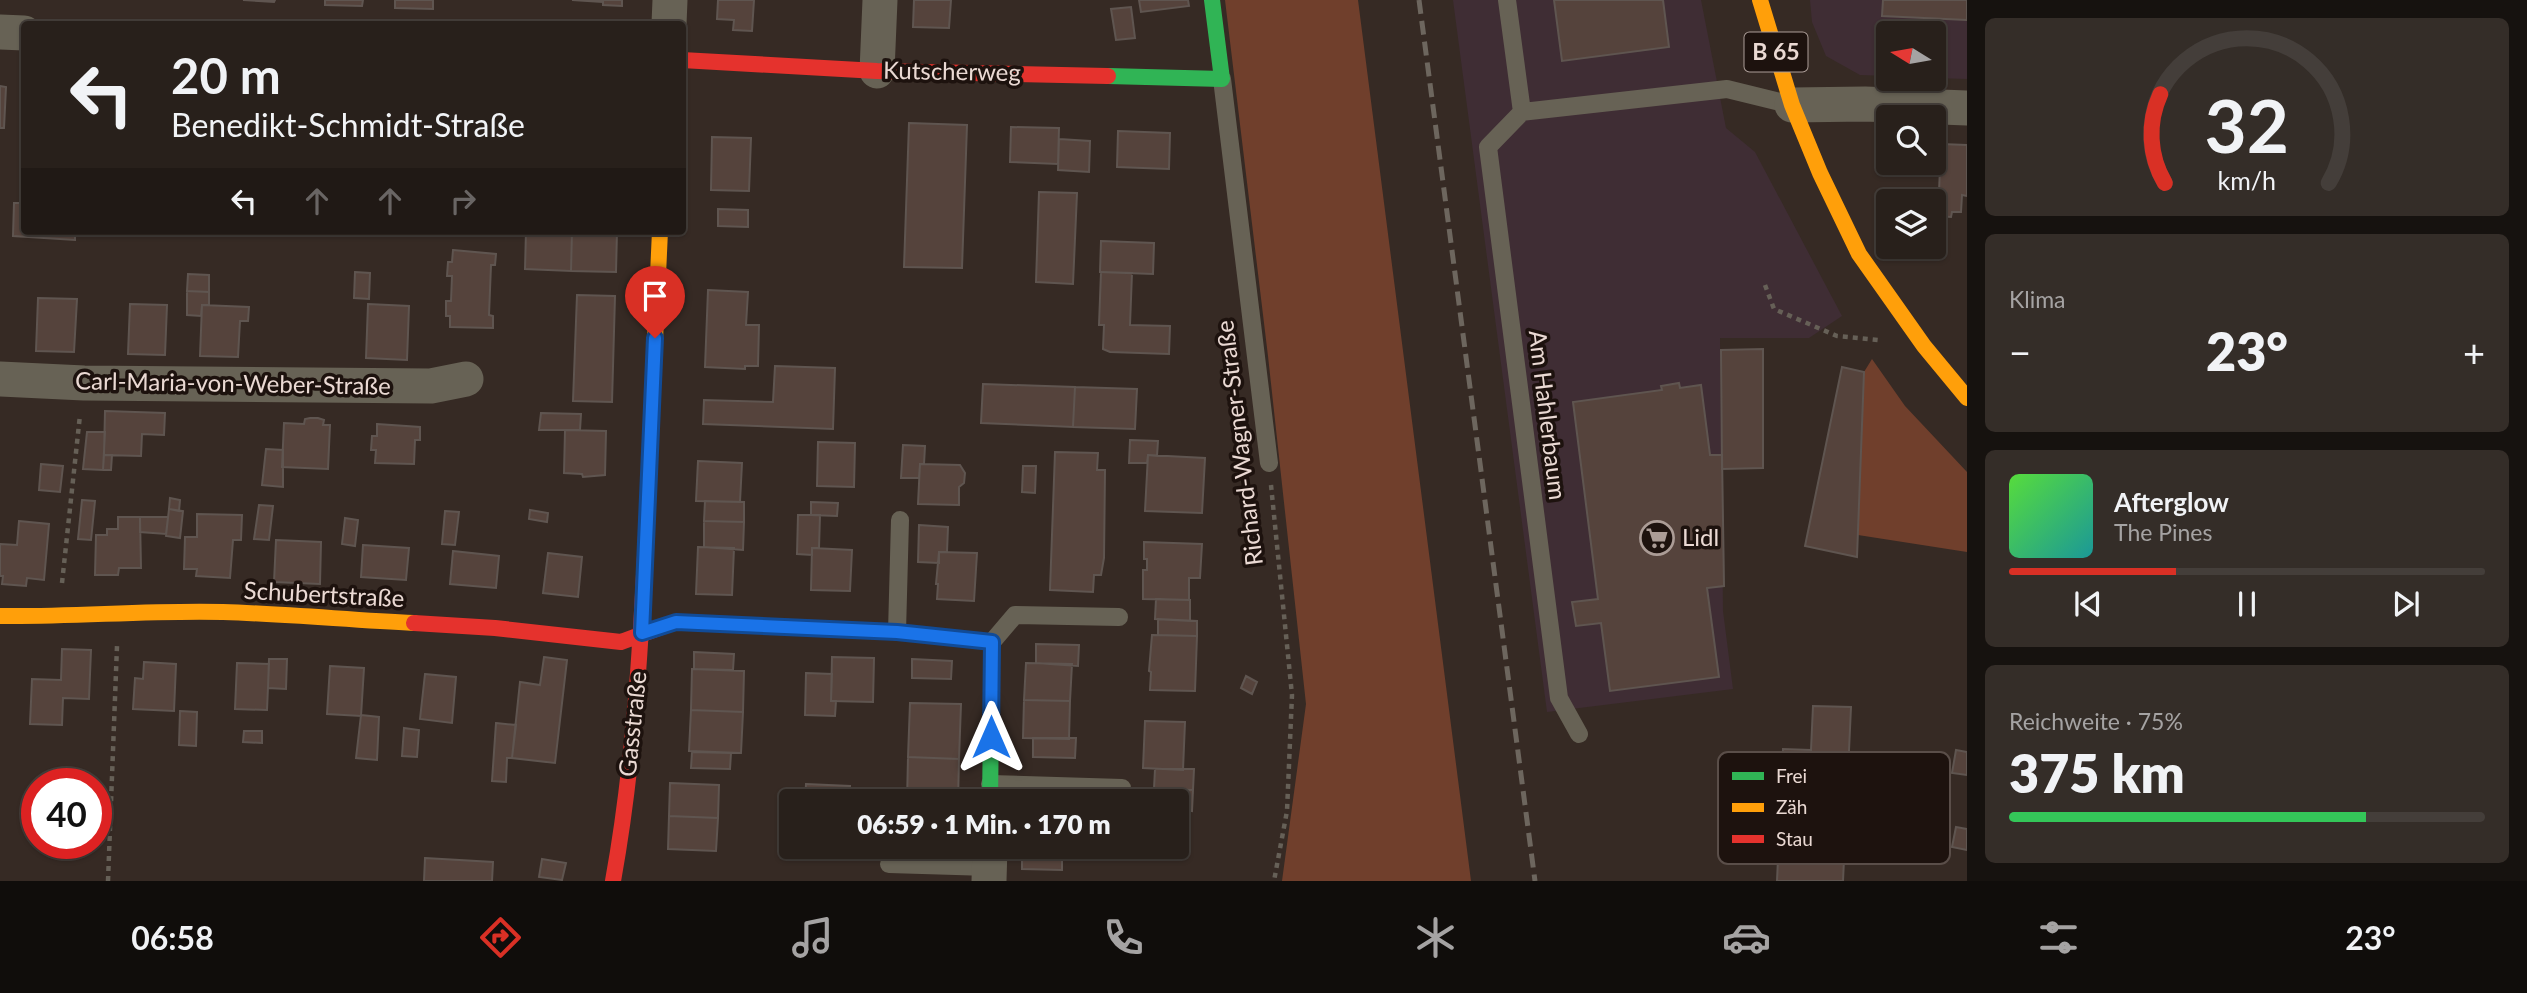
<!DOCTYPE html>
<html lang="de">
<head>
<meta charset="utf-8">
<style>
	:root { --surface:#28201b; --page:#342d28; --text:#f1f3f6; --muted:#a5a3a3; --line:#443e3a; --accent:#d93025 }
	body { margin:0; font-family:Lato,sans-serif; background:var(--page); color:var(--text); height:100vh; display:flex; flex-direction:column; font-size:26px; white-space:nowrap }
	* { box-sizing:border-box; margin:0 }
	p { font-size:23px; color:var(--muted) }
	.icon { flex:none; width:38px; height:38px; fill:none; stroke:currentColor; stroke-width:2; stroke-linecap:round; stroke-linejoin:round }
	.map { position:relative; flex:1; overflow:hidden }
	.details { display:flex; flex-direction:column; gap:18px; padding:18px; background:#16120f; width:560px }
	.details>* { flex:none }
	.guide { position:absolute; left:21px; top:21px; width:665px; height:214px; border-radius:7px; box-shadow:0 2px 5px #0004,0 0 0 2px var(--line); background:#28201b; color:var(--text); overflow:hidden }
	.needle { width:46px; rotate:281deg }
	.controls { position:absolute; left:1876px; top:21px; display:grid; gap:14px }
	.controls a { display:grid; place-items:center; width:70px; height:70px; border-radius:7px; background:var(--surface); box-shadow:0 2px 5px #0004,0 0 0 2px var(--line); font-size:35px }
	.speed { position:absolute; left:21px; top:768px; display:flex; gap:14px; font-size:35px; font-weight:700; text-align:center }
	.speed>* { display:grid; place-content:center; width:91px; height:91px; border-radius:50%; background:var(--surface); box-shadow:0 2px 5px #0004,0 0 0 2px var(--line); line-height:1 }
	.speed .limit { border:10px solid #d22; background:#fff; color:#111 }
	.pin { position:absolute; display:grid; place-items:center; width:60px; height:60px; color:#fff; margin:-72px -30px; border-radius:50% 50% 50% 0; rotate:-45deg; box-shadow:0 0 7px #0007 }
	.pin .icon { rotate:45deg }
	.me { position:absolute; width:77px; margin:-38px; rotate:0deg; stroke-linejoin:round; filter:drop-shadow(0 0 5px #0008) }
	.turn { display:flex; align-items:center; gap:24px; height:147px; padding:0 35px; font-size:32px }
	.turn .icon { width:91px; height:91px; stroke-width:2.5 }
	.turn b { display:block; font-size:49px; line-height:60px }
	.lanes { display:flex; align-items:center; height:66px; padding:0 35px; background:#0003; justify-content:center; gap:35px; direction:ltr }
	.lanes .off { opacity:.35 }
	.big { font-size:52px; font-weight:800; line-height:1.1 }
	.details .widget { flex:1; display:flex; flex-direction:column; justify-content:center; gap:10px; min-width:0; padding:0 24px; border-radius:10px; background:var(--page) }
	.details .dial { align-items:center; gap:0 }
	.dial svg { height:182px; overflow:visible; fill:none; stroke:var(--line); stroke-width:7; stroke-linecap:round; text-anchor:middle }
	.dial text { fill:var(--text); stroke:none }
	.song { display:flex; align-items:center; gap:21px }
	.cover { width:84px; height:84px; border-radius:10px; background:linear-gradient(135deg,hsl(110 70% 55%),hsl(180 70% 35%)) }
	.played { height:7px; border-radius:4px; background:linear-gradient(90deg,var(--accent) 35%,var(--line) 35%) }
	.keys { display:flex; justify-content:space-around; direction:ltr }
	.heat { display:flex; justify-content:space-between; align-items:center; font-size:38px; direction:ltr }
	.charge { height:10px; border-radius:5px; background:linear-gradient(90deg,#34c759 75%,var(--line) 0) }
	.trip { position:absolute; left:779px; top:789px; width:410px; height:70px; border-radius:7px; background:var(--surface); box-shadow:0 2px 5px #0004,0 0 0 2px var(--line); font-weight:800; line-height:70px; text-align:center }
	.tabs { display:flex; height:112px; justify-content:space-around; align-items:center; background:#100d0b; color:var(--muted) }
	.tabs .icon { width:49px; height:49px }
	.tabs .selected { color:var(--accent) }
	.tabs b { font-size:32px; color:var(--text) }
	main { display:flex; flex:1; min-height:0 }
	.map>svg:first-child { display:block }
	.commercial { fill:#3f2d34 }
	.green { fill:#703f2c }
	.building { fill:#55433c; stroke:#5f5550; stroke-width:2 }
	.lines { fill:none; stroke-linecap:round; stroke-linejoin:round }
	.path { stroke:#666057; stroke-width:4.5; stroke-dasharray:5 5; stroke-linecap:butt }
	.lane { stroke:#676255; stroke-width:18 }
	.street { stroke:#676255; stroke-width:35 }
	.fast { stroke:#30b455; stroke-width:16 }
	.slow { stroke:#ff9f0a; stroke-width:16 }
	.jam { stroke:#e5322d; stroke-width:16 }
	.rail { stroke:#6d665e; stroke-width:5; stroke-dasharray:14 7; stroke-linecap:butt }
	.route-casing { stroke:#114b97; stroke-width:18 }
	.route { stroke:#1a73e8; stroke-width:12 }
	.labels { text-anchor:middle; stroke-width:7; stroke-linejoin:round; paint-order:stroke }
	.shield { fill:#1d120e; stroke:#ac9d98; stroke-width:2 }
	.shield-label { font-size:23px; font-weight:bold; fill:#ead9d3 }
	.street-label { font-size:24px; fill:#ead9d3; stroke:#1d120e }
	.poi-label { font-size:24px; fill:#ead9d3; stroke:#1d120e; text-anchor:start }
	.key { fill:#1d120e; stroke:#5a4e49; stroke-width:2 }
	.key-label { font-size:19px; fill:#ead9d3 }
</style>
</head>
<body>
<main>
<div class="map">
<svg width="1967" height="881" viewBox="0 0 1967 881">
	<rect width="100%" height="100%" fill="#362a24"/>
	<path class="commercial" d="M1453 0H1701L1726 128 1755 152 1842 316 1809 338H1720L1723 611 1733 689 1547 712Z
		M1810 0H1967V79L1934 78V33H1888V76L1860 75 1826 56 1812 22Z"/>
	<path class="green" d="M1225 0H1358L1471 881H1282L1306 704 1268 356Z
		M1872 359 1905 406 1967 472V552L1858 535 1864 372Z"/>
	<path class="building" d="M243 0H275L274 2Z
		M325 0H363L362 6 325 5Z
		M395 0H433V9L395 8Z
		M572 0H622V6L603 5V2Z
		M718 0H754L752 31 733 30 734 20 717 19Z
		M914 0H951L949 28 913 27Z
		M1139 0H1188L1189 6 1141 12Z
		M1554 0H1663L1669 47 1562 61Z
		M1883 0H1967V20L1882 16Z
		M1131 7 1135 38 1116 40 1111 9Z
		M0 86 6 87 4 128H0Z
		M909 123 967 125 962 268 904 267Z
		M1011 127 1059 128 1058 164 1010 162Z
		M1118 131 1170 133 1169 169 1117 167Z
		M712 137 751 138 749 191 711 190Z
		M1059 139 1090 141 1089 172 1058 170Z
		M1941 144 1967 145V196L1962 195 1961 212H1952L1951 217 1938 216Z
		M1039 192 1077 193 1073 284 1036 282Z
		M14 203H24V231H75V240L13 236Z
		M718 209 748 210V227L718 226Z
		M526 231H572L571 271 525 269Z
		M572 231H617L616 272 571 271Z
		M1101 241 1154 243 1153 274 1100 272Z
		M453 250 496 254 495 265H491L489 315 493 316V328L450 327V316H446V301H451L452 276H447L448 262H452Z
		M355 272 370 273 369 299 354 298Z
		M1101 272 1132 273 1130 325 1170 326 1169 354 1110 352 1103 349 1104 325H1099Z
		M188 274 209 275V292L187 291Z
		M708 290 748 292 746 325H759L758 366H745V369L705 367Z
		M187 291 209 292V305H202L201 316 187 315Z
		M577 295 615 296 612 402 573 401Z
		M38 298 77 299 74 352 36 351Z
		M130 304 167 305 165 355 128 354Z
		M368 304 409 306 407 360 366 358Z
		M202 305 249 307 248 321H240L238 357 200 356Z
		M1763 349V468L1722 469 1721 350Z
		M775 366 835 368 833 429 703 424 704 400 773 402Z
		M1842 367 1864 372 1857 557 1805 546Z
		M1679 383 1680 388 1701 385 1710 455H1722L1724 586 1707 588 1719 677 1610 691 1601 623 1576 626 1572 602 1598 599 1573 402 1662 390 1661 386Z
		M983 384 1075 387 1073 427 981 423Z
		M1075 387 1137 389 1135 429 1073 427Z
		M105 411 165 413 164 435 142 434 141 456 104 455Z
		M541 413 581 414 580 430H539Z
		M310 418H318L324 420 323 425H330L328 469 282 467 284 423 304 424 305 419Z
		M377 424 420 427V440H415L414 464 375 463 376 450H371L372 436H377Z
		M565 430 606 431 605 475 583 477 582 474 564 473Z
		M87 432H105L103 470 83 469Z
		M1130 440 1158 441 1157 456 1148 455 1147 463H1129Z
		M818 442 855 443 854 487 817 486Z
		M903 445 925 446 924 464H920L919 478H901Z
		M266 449 283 450V487L262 485Z
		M1055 452 1098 453 1097 470H1105L1104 558 1101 575H1094L1093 592 1050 590Z
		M104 455H112L111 470H103Z
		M1148 455 1205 458 1202 513 1145 511Z
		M698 461 742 463 740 502 696 501Z
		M41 464 63 466 60 492 39 490Z
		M920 464 960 465 965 473 964 483 959 487V505L918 504Z
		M1023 466H1036L1035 493 1022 492Z
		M170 498 180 500 179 511 169 509Z
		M82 500 95 501 91 540 78 539Z
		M705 501 744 502V522L704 521Z
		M811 502 838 503 837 516 811 515Z
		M259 505 273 506 269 540 254 539Z
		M169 509 183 511 180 538 166 536Z
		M530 510 548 513 547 522 529 519Z
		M445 511 459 512 455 545 442 544Z
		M197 514 242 515 241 540H233L230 578 196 576 197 569H184L185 537H197Z
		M798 515H820L819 548H812V555L797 554Z
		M118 517H140L141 568H119L118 575H95L96 535H107V529H118Z
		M140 517H168L166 534 140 532Z
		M345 518 358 520 355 546 342 544Z
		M19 521 49 524 44 580 27 578 26 586 2 584 3 576H0V544L17 545Z
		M704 521 744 522 743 550 704 547Z
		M919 525 948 527 947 552H939V563L918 562Z
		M276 540 321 542 320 584 274 582Z
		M1144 542 1202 544 1200 578H1189V600L1143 599V570H1147V559H1144Z
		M363 545 409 548 406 580 361 577Z
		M698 547 734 548 732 595 696 594Z
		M812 548 852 550 850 591 811 590Z
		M453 551 499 556 496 588 450 584Z
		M939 552 977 553 974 601 937 599 938 584H936Z
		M548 553 582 557 578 597 543 593Z
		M1156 599 1190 600V621L1155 619Z
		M1158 619 1197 621V636L1158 635Z
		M1152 635 1197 636 1195 691 1150 690 1151 672 1149 671Z
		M1036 644 1079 645 1078 666 1036 663Z
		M62 649 91 650 89 699 63 698 62 725 30 724 32 679 61 680Z
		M694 652 734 654 733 670 694 669Z
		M544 657 567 660 555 763 512 758 520 682 540 685Z
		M832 657 874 658 873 702 831 701Z
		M269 659H287L286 689 268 688Z
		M912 659 952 661 951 679 912 678Z
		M144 662 176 664 174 711 133 709 135 678 143 679Z
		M237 663 269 664 267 710 235 709Z
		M1026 663 1072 664 1070 701 1024 700Z
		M330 666 364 668 361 716 327 714Z
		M692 669 744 671 743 712 691 710Z
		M806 673 832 674 831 701H836L835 716 805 715Z
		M425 674 456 677 452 723 420 719Z
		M1246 676 1257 682 1252 694 1241 688Z
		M1024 700 1070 701 1069 739 1023 738Z
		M910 703 961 704 959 759 908 757Z
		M1813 706 1851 707 1843 881H1777L1783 749 1811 750Z
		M691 710 743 712 741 753 689 751Z
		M180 711 197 712 196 746 179 745Z
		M361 715 379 717 377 760 356 758Z
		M1145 721 1185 722 1183 770 1143 768Z
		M496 723 516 725 512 758H507L506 782 492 781Z
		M404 728 419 730 417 757 402 756Z
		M244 731H262V743L243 742Z
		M1033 738H1076L1075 758 1033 757Z
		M1956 750 1967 752V775L1952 773Z
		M692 752 731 753 730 769 691 768Z
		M908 757 959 759 958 802H907Z
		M1155 769H1194L1193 790 1154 789Z
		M670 783 719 785 718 818 669 816Z
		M806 784 850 786 849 802H805Z
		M1154 789 1193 790 1192 811 1176 808V802H1154Z
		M1176 808 1186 809 1185 821 1177 828V855L1137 853V847H1176Z
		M669 816 718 818 716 851 668 849Z
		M1956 827 1967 829V850L1952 847Z
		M1018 847H1055V851H1017Z
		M1022 851H1062V870L1022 869Z
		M425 858 493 862 492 881H424Z
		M542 859 566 863 562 880 539 877Z"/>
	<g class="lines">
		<path class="path" d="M1765 285 1774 309 1837 336 1878 340
			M1271 485 1292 695 1287 811 1274 881
			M62 583 80 415
			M108 881 117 646"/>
		<path class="lane" d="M1507 0 1522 112
			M1222 79 1269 463
			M897 632 900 520
			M992 642 1015 615 1119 617
			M1579 734 1559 698 1488 147 1522 112 1727 89 1792 105
			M990 784 1122 788
			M889 864 989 867"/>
		<path class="street" d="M669 24 670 0
			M0 32 24 33
			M877 71 880 0
			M1792 105 1865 104 1967 108
			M0 379 84 383 431 386 466 379
			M989 881 990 847"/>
		<path class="fast" d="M1108 76 1222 79 1212 0
			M812 628 897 632 992 642 990 802"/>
		<path class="slow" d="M1760 0 1792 105 1820 173 1859 254 1924 346 1967 398
			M648 494 660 231
			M0 616C74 617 149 610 223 612 287 614 351 620 414 623"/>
		<path class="jam" d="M682 60 877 71 1108 76
			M414 623 495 628 621 642 675 622 812 628
			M613 881C636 754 642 623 648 494"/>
		<path class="rail" d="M1419 0 1535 881"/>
	</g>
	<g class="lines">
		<g class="route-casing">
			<path id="route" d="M655 338 642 633 676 622 897 632 992 642 991 737"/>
		</g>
		<use href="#route" class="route"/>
	</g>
	<defs>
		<g id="supermarket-ring" transform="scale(1.75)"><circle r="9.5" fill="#1d120e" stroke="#ab9c96" stroke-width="1.5"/><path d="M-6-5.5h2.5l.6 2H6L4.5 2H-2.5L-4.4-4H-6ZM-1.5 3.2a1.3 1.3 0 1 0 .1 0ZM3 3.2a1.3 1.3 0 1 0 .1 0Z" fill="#ab9c96"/></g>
	</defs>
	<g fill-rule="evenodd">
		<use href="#supermarket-ring" x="1657" y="538"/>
	</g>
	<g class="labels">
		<rect class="shield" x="1744.5" y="32.5" width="63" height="39" rx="5"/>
		<g class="shield-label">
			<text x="1776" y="60">B 65</text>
		</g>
		<g class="street-label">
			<text transform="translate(952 72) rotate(1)" y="8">Kutscherweg</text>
			<text transform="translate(233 384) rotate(1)" y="8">Carl-Maria-von-Weber-Straße</text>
			<text transform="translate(1547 415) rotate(83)" y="8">Am Hahlerbaum</text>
			<text transform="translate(1240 443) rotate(-97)" y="8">Richard-Wagner-Straße</text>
			<text transform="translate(324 595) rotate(3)" y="8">Schubertstraße</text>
			<text transform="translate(633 724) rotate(-84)" y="8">Gasstraße</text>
		</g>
		<g class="poi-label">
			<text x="1682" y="546">Lidl</text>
		</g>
	</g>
	<rect x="1718" y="752" width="232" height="112" rx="10" class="key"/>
	<rect x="1732" y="772" width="32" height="8" fill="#30b455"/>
	<rect x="1732" y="803" width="32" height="9" fill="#ff9f0a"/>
	<rect x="1732" y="835" width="32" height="8" fill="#e5322d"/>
	<g class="key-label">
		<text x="1776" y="783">Frei</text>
		<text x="1776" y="814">Zäh</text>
		<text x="1776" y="846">Stau</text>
	</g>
</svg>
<div class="controls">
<a><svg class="needle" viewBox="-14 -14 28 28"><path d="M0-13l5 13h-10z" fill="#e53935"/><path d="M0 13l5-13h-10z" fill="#a5a3a3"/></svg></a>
<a><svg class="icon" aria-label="search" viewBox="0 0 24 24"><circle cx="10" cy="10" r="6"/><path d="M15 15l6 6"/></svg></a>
<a><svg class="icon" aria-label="layers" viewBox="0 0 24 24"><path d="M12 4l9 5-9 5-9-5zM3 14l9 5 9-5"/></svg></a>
</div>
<div class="speed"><div class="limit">40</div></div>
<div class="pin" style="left:655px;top:338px;background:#d93025"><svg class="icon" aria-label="arrive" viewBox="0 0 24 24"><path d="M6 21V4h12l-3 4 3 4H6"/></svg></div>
<svg class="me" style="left:991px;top:737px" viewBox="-20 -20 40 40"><path d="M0-17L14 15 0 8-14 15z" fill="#1a73e8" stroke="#fff" stroke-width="4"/></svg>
<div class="trip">06:59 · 1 Min. · 170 m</div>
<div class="guide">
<div class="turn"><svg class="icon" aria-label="left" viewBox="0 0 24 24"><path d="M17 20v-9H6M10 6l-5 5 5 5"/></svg><div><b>20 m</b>Benedikt-Schmidt-Straße</div></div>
<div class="lanes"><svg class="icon" aria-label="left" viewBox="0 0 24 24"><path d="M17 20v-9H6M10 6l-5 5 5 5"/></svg><svg class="icon off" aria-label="ahead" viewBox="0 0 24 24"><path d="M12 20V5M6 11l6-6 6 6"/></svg><svg class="icon off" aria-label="ahead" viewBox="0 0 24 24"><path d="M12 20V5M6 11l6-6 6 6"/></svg><svg class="icon off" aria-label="right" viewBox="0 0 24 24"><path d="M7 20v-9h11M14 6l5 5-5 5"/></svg></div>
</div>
</div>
<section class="details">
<div class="widget dial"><svg viewBox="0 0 100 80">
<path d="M14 69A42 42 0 1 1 86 69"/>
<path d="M14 69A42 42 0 0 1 12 30" stroke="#d93025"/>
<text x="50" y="56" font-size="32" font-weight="700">32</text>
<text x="50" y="72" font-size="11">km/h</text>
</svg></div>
<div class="widget"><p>Klima</p>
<div class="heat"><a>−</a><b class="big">23°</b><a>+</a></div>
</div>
<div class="widget">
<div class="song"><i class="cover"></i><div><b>Afterglow</b><p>The Pines</p></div></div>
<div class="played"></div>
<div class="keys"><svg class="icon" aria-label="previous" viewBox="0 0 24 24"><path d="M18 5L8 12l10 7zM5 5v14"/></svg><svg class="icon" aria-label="pause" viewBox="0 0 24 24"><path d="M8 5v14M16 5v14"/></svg><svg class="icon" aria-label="next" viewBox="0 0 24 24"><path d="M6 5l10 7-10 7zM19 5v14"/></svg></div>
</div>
<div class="widget"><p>Reichweite · 75%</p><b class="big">375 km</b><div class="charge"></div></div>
</section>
</main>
<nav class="tabs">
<b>06:58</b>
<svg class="icon selected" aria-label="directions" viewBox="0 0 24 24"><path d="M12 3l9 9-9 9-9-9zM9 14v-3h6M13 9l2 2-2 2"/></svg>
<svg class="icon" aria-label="music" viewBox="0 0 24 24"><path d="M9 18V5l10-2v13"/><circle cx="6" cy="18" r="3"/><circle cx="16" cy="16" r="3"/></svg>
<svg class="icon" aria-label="phone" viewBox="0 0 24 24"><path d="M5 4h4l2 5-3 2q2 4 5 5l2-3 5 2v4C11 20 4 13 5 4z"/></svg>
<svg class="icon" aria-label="climate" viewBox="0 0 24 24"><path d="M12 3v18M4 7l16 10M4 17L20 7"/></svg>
<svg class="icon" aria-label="car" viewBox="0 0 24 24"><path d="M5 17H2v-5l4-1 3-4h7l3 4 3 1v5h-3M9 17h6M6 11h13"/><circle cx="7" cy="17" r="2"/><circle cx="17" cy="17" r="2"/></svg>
<svg class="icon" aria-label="filters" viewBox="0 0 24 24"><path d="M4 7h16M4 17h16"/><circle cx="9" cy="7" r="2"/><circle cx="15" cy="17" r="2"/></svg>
<b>23°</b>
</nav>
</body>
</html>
